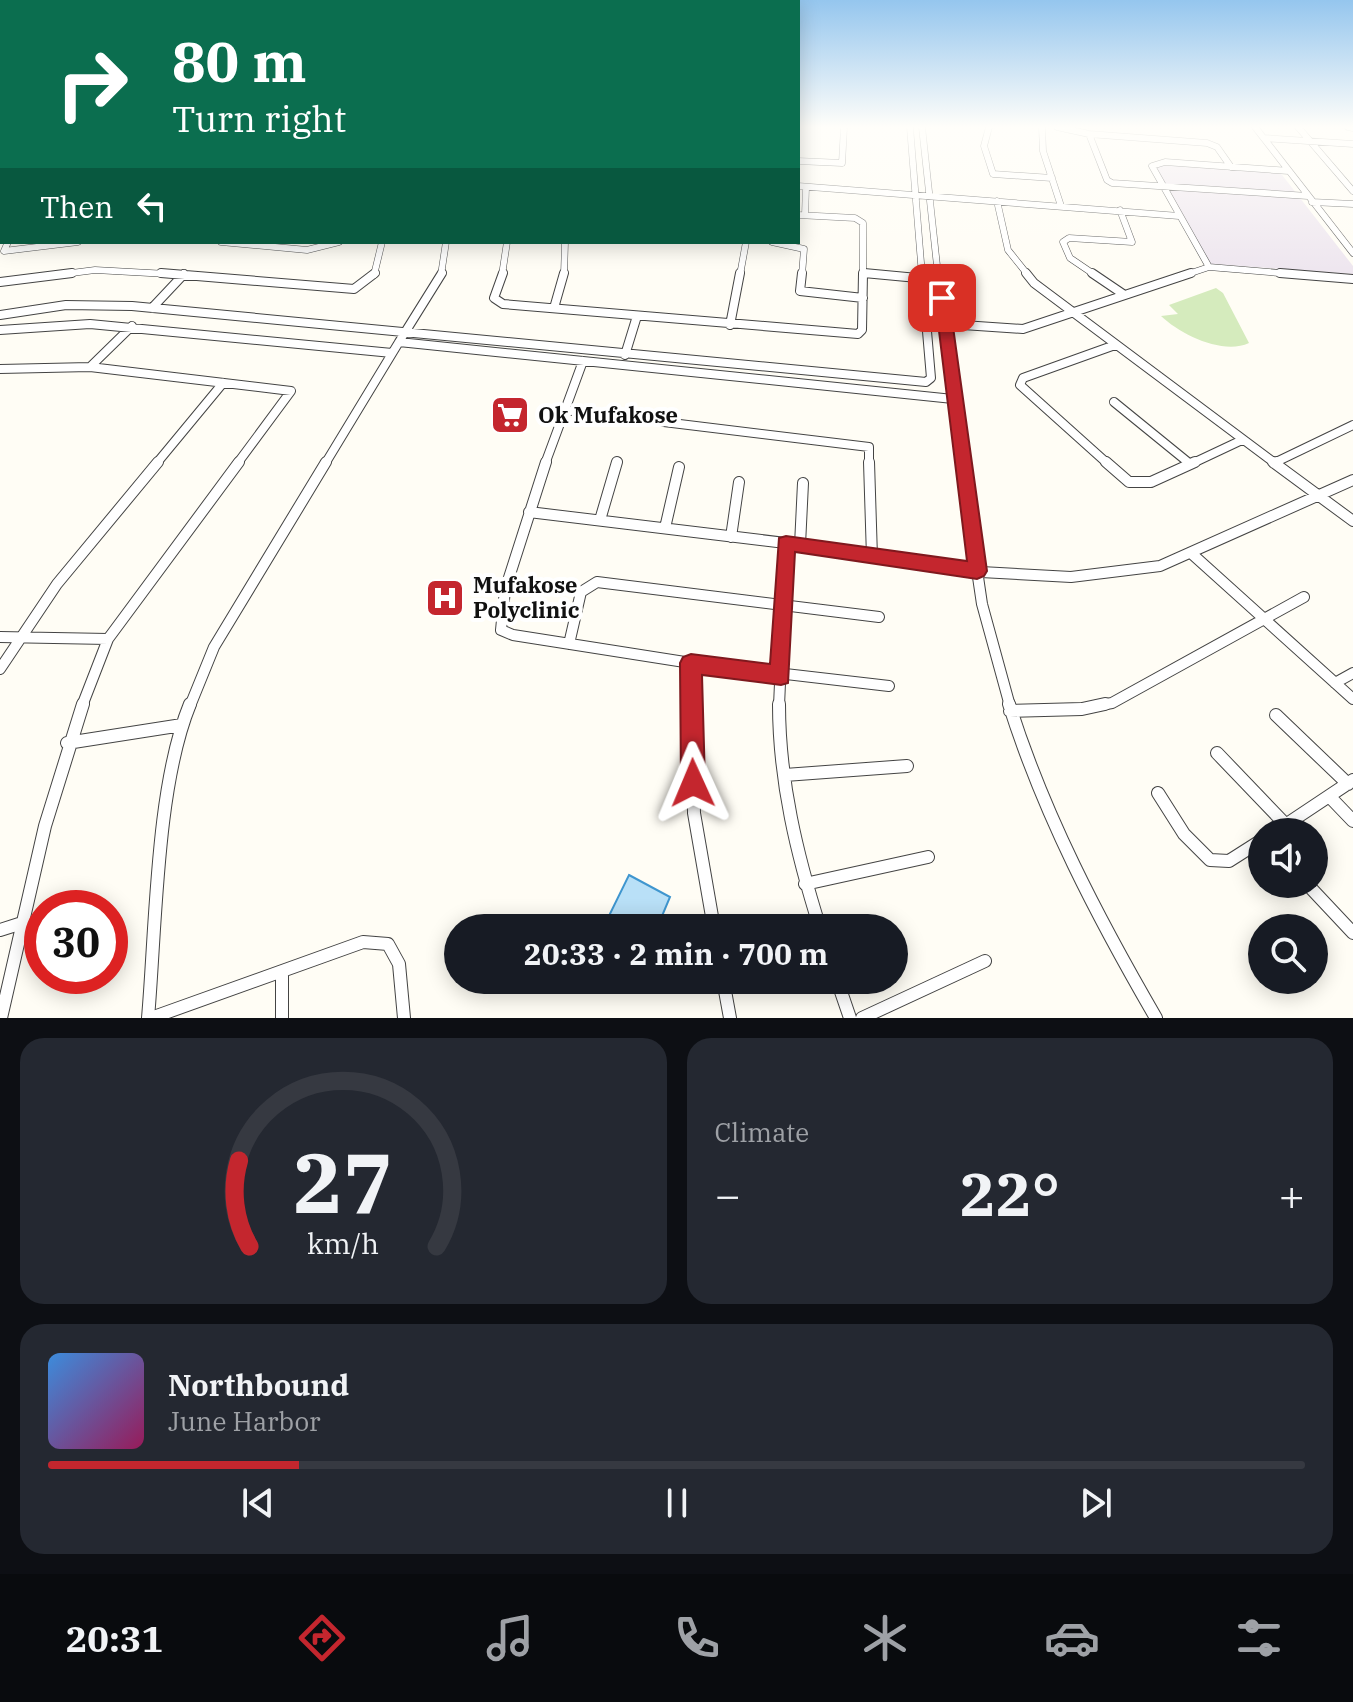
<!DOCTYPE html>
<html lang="en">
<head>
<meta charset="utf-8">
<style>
	:root { --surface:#171b24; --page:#242831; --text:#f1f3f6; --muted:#9ea1a6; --line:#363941; --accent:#c4262e }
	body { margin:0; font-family:"IBM Plex Serif",serif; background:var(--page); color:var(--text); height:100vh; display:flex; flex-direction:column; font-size:30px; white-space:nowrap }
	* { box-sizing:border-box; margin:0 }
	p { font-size:26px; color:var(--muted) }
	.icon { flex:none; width:44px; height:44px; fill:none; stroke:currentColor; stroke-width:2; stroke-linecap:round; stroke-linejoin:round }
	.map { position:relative; height:1018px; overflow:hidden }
	.side { display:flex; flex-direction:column; gap:20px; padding:20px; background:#0d0f14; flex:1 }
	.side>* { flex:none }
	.banner { position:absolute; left:0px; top:0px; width:800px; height:244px; box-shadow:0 4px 20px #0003; background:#0b6e4f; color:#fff; overflow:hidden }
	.tools { position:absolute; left:1248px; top:818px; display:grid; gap:16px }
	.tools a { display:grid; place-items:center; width:80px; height:80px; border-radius:50%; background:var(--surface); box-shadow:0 4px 20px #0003; font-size:40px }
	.speed { position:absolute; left:24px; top:890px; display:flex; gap:16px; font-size:40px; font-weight:700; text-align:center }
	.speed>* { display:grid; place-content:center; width:104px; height:104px; border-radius:50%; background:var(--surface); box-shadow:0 4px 20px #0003; line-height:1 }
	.speed .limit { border:12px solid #d22; background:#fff; color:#111 }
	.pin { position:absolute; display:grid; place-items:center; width:68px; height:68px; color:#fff; margin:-34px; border-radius:16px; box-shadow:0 4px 12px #0006 }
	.me { position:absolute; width:88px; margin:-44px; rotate:359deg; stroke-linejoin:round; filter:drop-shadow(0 0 6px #0008) }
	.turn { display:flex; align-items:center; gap:28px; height:168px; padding:0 40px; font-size:36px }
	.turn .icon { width:104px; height:104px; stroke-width:2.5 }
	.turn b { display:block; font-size:56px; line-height:68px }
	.then { display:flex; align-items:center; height:76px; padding:0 40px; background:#0003; gap:16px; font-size:30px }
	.big { font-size:60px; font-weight:800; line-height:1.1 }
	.side .card { flex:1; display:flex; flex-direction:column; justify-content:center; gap:12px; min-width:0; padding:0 28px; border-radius:24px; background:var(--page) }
	.side .dial { align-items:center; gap:0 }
	.dial svg { height:208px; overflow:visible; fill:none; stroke:var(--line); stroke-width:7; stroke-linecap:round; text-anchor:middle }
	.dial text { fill:var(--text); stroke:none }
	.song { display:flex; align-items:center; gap:24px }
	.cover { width:96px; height:96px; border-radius:12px; background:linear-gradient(135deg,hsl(210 70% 55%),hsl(330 70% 35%)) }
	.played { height:8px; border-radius:4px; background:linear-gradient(90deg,var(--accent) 20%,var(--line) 20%) }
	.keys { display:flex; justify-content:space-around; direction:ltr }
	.heat { display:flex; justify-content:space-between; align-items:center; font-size:44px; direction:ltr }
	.side .tiles { flex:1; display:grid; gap:20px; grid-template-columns:1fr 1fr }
	.card:last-child { grid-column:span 2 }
	.trip { position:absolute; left:444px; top:914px; width:464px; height:80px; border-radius:40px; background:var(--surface); box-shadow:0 4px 20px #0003; font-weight:800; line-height:80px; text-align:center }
	.menu { display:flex; height:128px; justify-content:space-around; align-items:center; background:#090b0e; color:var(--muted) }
	.menu .icon { width:56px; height:56px }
	.menu .on { color:var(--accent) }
	.menu b { font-size:36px; color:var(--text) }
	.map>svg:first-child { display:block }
	.industrial { fill:#eee6ef }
	.green { fill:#d5ebbd }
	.water { fill:#b9e0f7; stroke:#3f96cf; stroke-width:2 }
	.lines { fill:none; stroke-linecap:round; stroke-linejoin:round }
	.minor-far3-casing { stroke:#444; stroke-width:7 }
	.minor-far2-casing { stroke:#444; stroke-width:10 }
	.minor-far1-casing { stroke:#444; stroke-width:12 }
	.minor-casing { stroke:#444; stroke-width:14 }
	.minor-far3 { stroke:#fff; stroke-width:6 }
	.minor-far2 { stroke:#fff; stroke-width:8 }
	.minor-far1 { stroke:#fff; stroke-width:10 }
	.minor { stroke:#fff; stroke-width:12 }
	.route { fill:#c4262e; stroke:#7f191e; stroke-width:2 }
	.labels { text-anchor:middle; stroke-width:8; stroke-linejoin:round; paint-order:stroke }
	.poi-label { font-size:22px; font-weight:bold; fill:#111; stroke:#fff; text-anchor:start }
</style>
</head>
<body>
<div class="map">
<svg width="1353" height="1018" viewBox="0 0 1353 1018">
	<rect width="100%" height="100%" fill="#fffdf5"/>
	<path class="industrial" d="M1154 164 1279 171 1353 266V274L1211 264Z"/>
	<path class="green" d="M1216 288 1223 293 1249 343C1223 355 1181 335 1161 316L1178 314 1169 305Z"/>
	<path class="water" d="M629 875 670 897 657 928H603Z"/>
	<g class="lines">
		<g class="minor-far3-casing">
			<path id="minor-far3" d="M910 127 922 275
				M922 127 938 275
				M989 127 984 146 993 174 1052 178
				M1042 127 1043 151 1061 206
				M1057 127 1089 134 1207 143 1217 147 1231 167
				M1255 127 1353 253
				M1298 127 1353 191
				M1348 127 1353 128
				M1089 134 1107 180 1112 183 1308 196
				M1264 138 1353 144
				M0 143 2 139
				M798 161 842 163 844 127
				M798 186 1179 216
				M997 201 1008 250 1028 275
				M1312 202 1353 204
				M798 215 855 218 863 223V275
				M805 215 806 187
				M8 242 4 251 78 242
				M221 242 307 250 339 242
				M772 242 804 249 802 275
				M1209 267 1152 166 1165 162 1289 171
				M864 273 884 275
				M56 275 95 270 186 275
				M374 275 382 242
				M441 275 446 242
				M502 275 507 242
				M564 275 565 242
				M740 275 746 242
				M1095 275 1070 258 1063 242 1069 238 1132 242 1120 210
				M1185 275 1209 267 1304 275"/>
		</g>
		<g class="minor-far2-casing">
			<path id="minor-far2" d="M161 273 354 289 375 273
				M442 273 399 342 953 399
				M503 273 494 298 503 304 858 334 862 330 863 273
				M802 273 800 291 863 298
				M864 273 928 279
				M938 273 962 464
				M1026 273 1034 283 1276 464
				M1092 273 1123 294
				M1280 273 1353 279
				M0 282 72 273
				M152 308 184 274
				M554 308 564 273
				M0 315 66 305 132 306 926 382 931 378 922 273
				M730 325 740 273
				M963 325 1023 329 1191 273
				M0 330 90 324 392 353
				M625 355 637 316
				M583 361 565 410 869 447V464
				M90 367 132 326
				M0 369 90 367 291 391 237 464
				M1114 402 1189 463
				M1274 463 1353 425
				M156 464 223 383
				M325 464 399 342
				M545 464 565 410
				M1108 464 1020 385 1023 378 1115 345
				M1191 464 1242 440"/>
		</g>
		<g class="minor-far1-casing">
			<path id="minor-far1" d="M546 462 505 590 501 630 513 635 691 663 889 686
				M869 462 872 557
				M961 462 982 604 1010 706
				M1106 462 1129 482H1151L1195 462
				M1273 462 1353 521
				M1274 463 1277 462
				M529 512 802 545 981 572 1071 577 1160 566 1353 480
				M600 520 617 462
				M665 528 679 467
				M731 537 739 482
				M800 545 803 483
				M1191 553 1353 699
				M0 637 108 639 239 462
				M569 644 581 592 597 582 879 617
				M691 663 692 706
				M0 669 57 584 158 462
				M1335 683 1353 673
				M82 706 108 639
				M190 706 214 647 326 462
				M779 706 786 544
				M1095 706 1112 703 1304 597"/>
		</g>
		<g class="minor-casing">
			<path id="minor" d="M692 704 694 813 714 928
				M779 704C779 781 797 855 820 928
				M1009 704C1044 815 1098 918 1156 1018
				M1010 711 1082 709 1105 704
				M1276 715 1348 784
				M67 743 182 725
				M1217 753 1286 825
				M785 775 907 766
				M1158 793 1184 834 1210 860 1229 861 1262 840
				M1329 796 1353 821
				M1275 832 1353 780
				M805 884 928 857
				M1307 884 1353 933
				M0 930 19 924
				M282 974V1018
				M723 980 730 1018
				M837 980 850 1018
				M1 1018 45 826 83 704
				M148 1018C156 926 156 787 190 704
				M151 1018 363 942 388 944 399 964 404 1018
				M862 1018 985 961"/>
		</g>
		<use href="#minor-far3" class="minor-far3"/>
		<use href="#minor-far2" class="minor-far2"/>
		<use href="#minor-far1" class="minor-far1"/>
		<use href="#minor" class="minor"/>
	</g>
	<linearGradient id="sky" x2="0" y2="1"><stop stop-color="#95c6ee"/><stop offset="0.47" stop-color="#fffefa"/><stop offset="1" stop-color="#fffefa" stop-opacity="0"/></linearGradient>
	<rect width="1353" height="270" fill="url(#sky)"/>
	<path class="route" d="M942 294 949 298 987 571 984 576 977 579 795 552 788 683 781 685 702 675 705 783 701 791 693 795 685 791 681 783 680 663 683 657 691 654 770 664 779 538 786 536 967 561 935 298Z"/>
	<defs>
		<g id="supermarket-square" transform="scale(2)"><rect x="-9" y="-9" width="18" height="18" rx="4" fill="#c4262e" stroke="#fff"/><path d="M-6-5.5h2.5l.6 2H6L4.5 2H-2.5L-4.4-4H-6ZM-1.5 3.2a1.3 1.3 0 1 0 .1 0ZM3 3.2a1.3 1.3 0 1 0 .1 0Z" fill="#fff"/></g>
		<g id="hospital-square" transform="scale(2)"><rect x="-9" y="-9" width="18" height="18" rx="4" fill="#c4262e" stroke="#fff"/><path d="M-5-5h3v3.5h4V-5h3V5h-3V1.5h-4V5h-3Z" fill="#fff"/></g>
	</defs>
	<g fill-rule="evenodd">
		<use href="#supermarket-square" x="510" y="415"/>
		<use href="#hospital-square" x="445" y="598"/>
	</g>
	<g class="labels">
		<g class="poi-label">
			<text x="538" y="423">Ok Mufakose</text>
			<text x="473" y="593">Mufakose<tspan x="473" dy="25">Polyclinic</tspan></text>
		</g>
	</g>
</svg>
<div class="tools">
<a><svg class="icon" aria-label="sound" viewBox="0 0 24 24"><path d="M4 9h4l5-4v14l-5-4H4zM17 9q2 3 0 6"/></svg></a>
<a><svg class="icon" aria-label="search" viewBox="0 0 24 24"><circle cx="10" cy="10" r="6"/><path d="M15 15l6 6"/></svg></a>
</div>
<div class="speed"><div class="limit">30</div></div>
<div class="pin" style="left:942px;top:298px;background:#d93025"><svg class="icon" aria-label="arrive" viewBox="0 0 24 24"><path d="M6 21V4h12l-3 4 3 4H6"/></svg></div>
<svg class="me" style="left:693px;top:783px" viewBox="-20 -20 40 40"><path d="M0-17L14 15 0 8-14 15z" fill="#c4262e" stroke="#fff" stroke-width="4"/></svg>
<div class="trip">20:33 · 2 min · 700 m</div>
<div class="banner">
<div class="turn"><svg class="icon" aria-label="right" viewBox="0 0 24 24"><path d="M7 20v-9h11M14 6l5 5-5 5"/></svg><div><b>80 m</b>Turn right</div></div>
<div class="then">Then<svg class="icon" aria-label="left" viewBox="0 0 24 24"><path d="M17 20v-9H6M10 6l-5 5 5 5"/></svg></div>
</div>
</div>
<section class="side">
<div class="tiles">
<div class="card dial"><svg viewBox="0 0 100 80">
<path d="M14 69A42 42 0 1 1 86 69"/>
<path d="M14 69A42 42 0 0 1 10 36" stroke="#c4262e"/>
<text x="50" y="56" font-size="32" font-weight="700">27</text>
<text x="50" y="72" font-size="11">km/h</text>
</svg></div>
<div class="card"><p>Climate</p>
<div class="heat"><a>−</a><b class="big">22°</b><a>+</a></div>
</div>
<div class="card">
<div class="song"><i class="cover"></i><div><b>Northbound</b><p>June Harbor</p></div></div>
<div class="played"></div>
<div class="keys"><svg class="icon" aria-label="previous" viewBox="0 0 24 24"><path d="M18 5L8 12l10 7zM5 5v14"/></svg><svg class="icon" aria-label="pause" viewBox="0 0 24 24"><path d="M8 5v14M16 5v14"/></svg><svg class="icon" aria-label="next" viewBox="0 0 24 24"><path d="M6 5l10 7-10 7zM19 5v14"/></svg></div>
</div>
</div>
</section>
<nav class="menu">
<b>20:31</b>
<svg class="icon on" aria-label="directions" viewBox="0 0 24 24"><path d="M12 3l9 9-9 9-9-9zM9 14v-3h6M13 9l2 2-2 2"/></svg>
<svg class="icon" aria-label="music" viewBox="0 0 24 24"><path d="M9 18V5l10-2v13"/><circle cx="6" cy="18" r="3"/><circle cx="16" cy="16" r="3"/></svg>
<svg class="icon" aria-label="phone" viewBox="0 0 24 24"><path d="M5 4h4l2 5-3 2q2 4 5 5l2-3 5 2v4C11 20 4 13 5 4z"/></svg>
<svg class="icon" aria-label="climate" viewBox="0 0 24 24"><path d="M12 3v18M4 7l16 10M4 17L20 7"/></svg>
<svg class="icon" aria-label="car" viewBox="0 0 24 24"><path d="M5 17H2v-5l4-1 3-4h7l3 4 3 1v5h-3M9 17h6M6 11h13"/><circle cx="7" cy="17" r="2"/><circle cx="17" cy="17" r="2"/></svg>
<svg class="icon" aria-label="filters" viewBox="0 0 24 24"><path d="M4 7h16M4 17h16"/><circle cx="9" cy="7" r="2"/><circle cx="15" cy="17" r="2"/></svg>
</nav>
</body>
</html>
